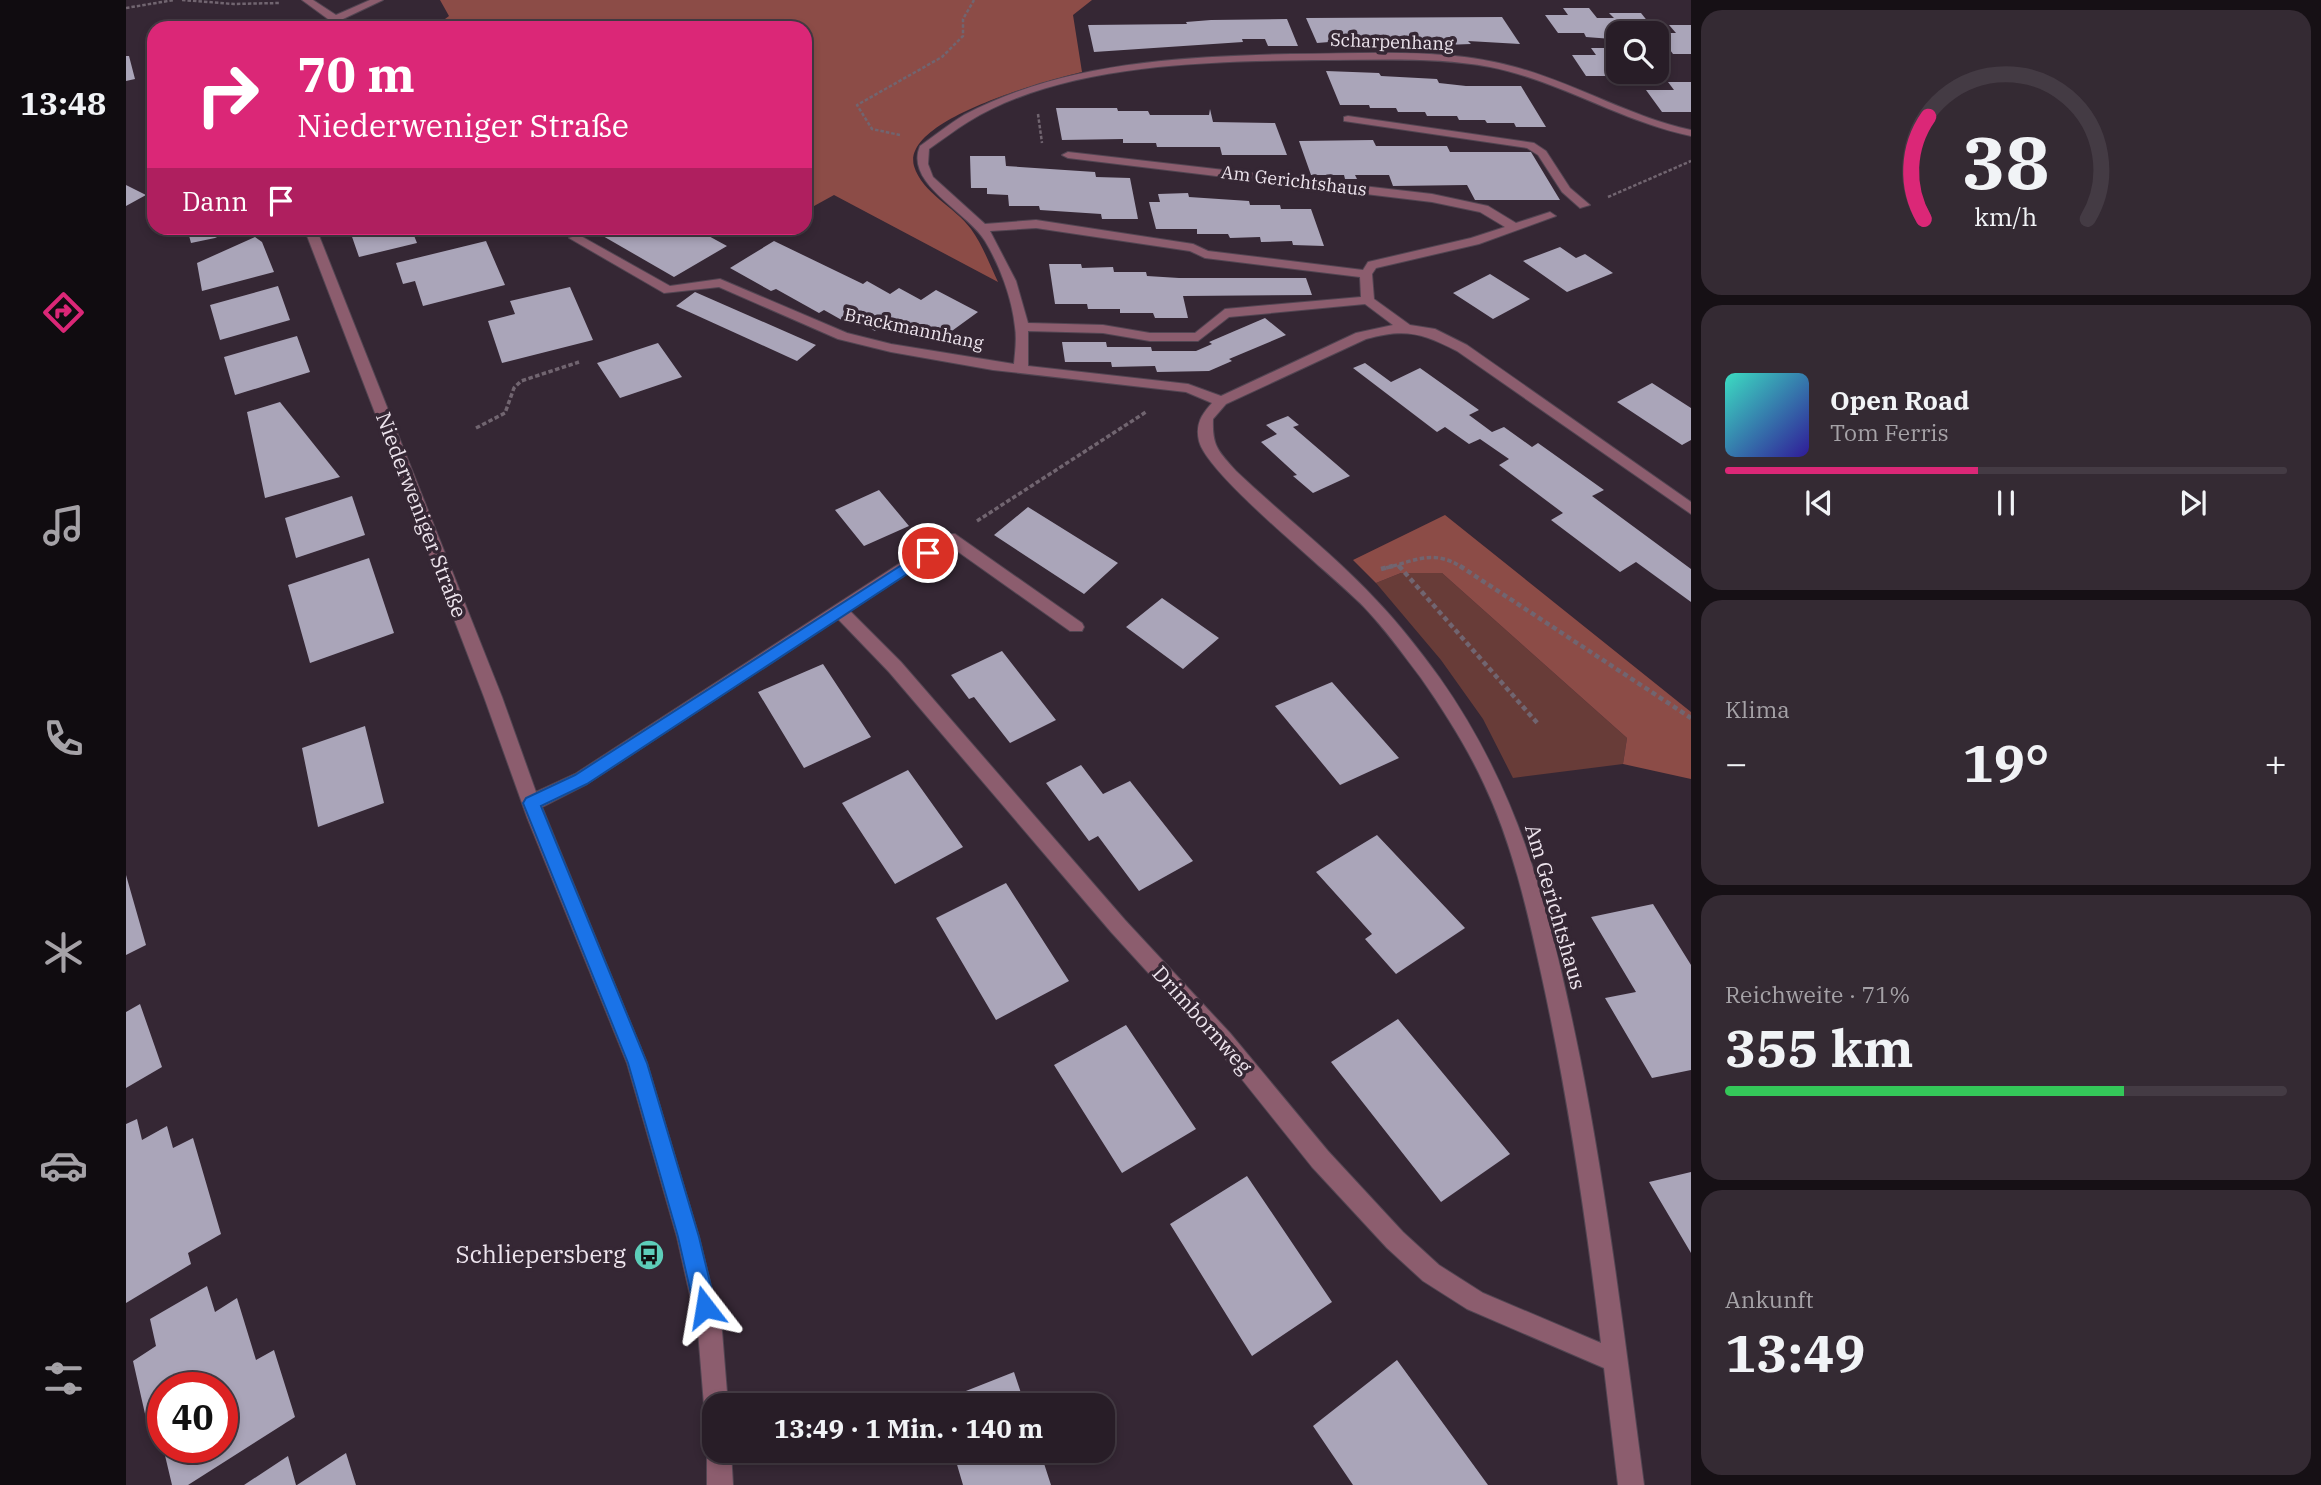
<!DOCTYPE html>
<html lang="de">
<head>
<meta charset="utf-8">
<style>
	:root { --surface:#281d27; --page:#342a33; --text:#f1f3f6; --muted:#a5a2a7; --line:#443b44; --accent:#db2777 }
	body { margin:0; font-family:"IBM Plex Serif",serif; background:var(--page); color:var(--text); height:100vh; display:flex; flex-direction:column; font-size:26px; white-space:nowrap }
	* { box-sizing:border-box; margin:0 }
	p { font-size:23px; color:var(--muted) }
	.icon { flex:none; width:38px; height:38px; fill:none; stroke:currentColor; stroke-width:2; stroke-linecap:round; stroke-linejoin:round }
	.map { position:relative; flex:1; overflow:hidden }
	.side { display:flex; flex-direction:column; gap:10px; padding:10px; background:#161015; width:630px }
	.side>* { flex:none }
	.hud { position:absolute; left:21px; top:21px; width:665px; height:214px; border-radius:21px; box-shadow:0 4px 10px #0003,0 0 0 2px var(--line); background:#db2777; color:#fff; overflow:hidden }
	.tools { position:absolute; left:1480px; top:21px; display:grid; gap:14px }
	.tools a { display:grid; place-items:center; width:63px; height:63px; border-radius:14px; background:var(--surface); box-shadow:0 4px 10px #0003,0 0 0 2px var(--line); font-size:35px }
	.speed { position:absolute; left:21px; top:1372px; display:flex; gap:14px; font-size:35px; font-weight:700; text-align:center }
	.speed>* { display:grid; place-content:center; width:91px; height:91px; border-radius:50%; background:var(--surface); box-shadow:0 4px 10px #0003,0 0 0 2px var(--line); line-height:1 }
	.speed .limit { border:10px solid #d22; background:#fff; color:#111 }
	.pin { position:absolute; display:grid; place-items:center; width:60px; height:60px; color:#fff; margin:-30px; border:4px solid #fff; border-radius:50%; box-shadow:0 2px 7px #0007 }
	.me { position:absolute; width:77px; margin:-38px; rotate:346deg; stroke-linejoin:round; filter:drop-shadow(0 0 5px #0008) }
	.turn { display:flex; align-items:center; gap:24px; height:147px; padding:0 35px; font-size:32px }
	.turn .icon { width:91px; height:91px; stroke-width:2.5 }
	.turn b { display:block; font-size:49px; line-height:60px }
	.then { display:flex; align-items:center; height:66px; padding:0 35px; background:#0003; gap:14px; font-size:26px }
	.big { font-size:52px; font-weight:700; line-height:1.1 }
	.side .widget { flex:1; display:flex; flex-direction:column; justify-content:center; gap:10px; min-width:0; padding:0 24px; border-radius:21px; background:var(--page) }
	.side .dial { align-items:center; gap:0 }
	.dial svg { height:182px; overflow:visible; fill:none; stroke:var(--line); stroke-width:7; stroke-linecap:round; text-anchor:middle }
	.dial text { fill:var(--text); stroke:none }
	.song { display:flex; align-items:center; gap:21px }
	.cover { width:84px; height:84px; border-radius:10px; background:linear-gradient(135deg,hsl(170 70% 55%),hsl(250 70% 35%)) }
	.played { height:7px; border-radius:4px; background:linear-gradient(90deg,var(--accent) 45%,var(--line) 45%) }
	.keys { display:flex; justify-content:space-around; direction:ltr }
	.heat { display:flex; justify-content:space-between; align-items:center; font-size:38px; direction:ltr }
	.charge { height:10px; border-radius:5px; background:linear-gradient(90deg,#34c759 71%,var(--line) 0) }
	.trip { position:absolute; left:576px; top:1393px; width:413px; height:70px; border-radius:21px; background:var(--surface); box-shadow:0 4px 10px #0003,0 0 0 2px var(--line); font-weight:700; line-height:70px; text-align:center }
	main { display:flex; flex:1; min-height:0 }
	.tab-bar { display:flex; flex-direction:column; width:126px; justify-content:space-around; align-items:center; background:#100c10; color:var(--muted) }
	.tab-bar .icon { width:49px; height:49px }
	.tab-bar .on { color:var(--accent) }
	.tab-bar b { font-size:32px; color:var(--text) }
	.map>svg:first-child { display:block }
	.green { fill:#683c38 }
	.forest { fill:#8c4c47 }
	.building { fill:#aaa5b9 }
	.lines { fill:none; stroke-linecap:round; stroke-linejoin:round }
	.minor-casing { stroke:#524552; stroke-width:2 }
	.path-far2 { stroke:#716570; stroke-width:2.5; stroke-dasharray:3.5 2; stroke-linecap:butt }
	.path-far1 { stroke:#716570; stroke-width:3.5; stroke-dasharray:4.5 2.5; stroke-linecap:butt }
	.path { stroke:#716570; stroke-width:4.5; stroke-dasharray:5 3.5; stroke-linecap:butt }
	.minor { fill:#8c5d6e; fill-rule:evenodd }
	.route { fill:#1a73e8; stroke:#114b97; stroke-width:2 }
	.labels { text-anchor:middle; stroke-width:7; stroke-linejoin:round; paint-order:stroke }
	.far-street-label { font-size:18px; fill:#ede4ed; stroke:#352734 }
	.street-label { font-size:21px; fill:#ede4ed; stroke:#352734 }
	.near-poi-label { font-size:24px; fill:#ede4ed; stroke:#352734; text-anchor:end }
</style>
</head>
<body>
<main>
<nav class="tab-bar">
<b>13:48</b>
<svg class="icon on" aria-label="directions" viewBox="0 0 24 24"><path d="M12 3l9 9-9 9-9-9zM9 14v-3h6M13 9l2 2-2 2"/></svg>
<svg class="icon" aria-label="music" viewBox="0 0 24 24"><path d="M9 18V5l10-2v13"/><circle cx="6" cy="18" r="3"/><circle cx="16" cy="16" r="3"/></svg>
<svg class="icon" aria-label="phone" viewBox="0 0 24 24"><path d="M5 4h4l2 5-3 2q2 4 5 5l2-3 5 2v4C11 20 4 13 5 4z"/></svg>
<svg class="icon" aria-label="climate" viewBox="0 0 24 24"><path d="M12 3v18M4 7l16 10M4 17L20 7"/></svg>
<svg class="icon" aria-label="car" viewBox="0 0 24 24"><path d="M5 17H2v-5l4-1 3-4h7l3 4 3 1v5h-3M9 17h6M6 11h13"/><circle cx="7" cy="17" r="2"/><circle cx="17" cy="17" r="2"/></svg>
<svg class="icon" aria-label="filters" viewBox="0 0 24 24"><path d="M4 7h16M4 17h16"/><circle cx="9" cy="7" r="2"/><circle cx="15" cy="17" r="2"/></svg>
</nav>
<div class="map">
<svg width="1565" height="1485" viewBox="0 0 1565 1485">
	<rect width="100%" height="100%" fill="#352734"/>
	<path class="green" d="M1275 573H1316L1501 738 1497 764 1387 778 1357 719 1315 660 1250 583Z"/>
	<path class="forest" d="M314 0H966L947 15 956 72C924 80 775 119 788 166 796 193 829 207 845 229 856 244 864 265 872 282L708 195 679 211V28H307L323 16Z
		M1319 515 1565 712V779L1497 764 1501 738 1316 573H1275L1250 583 1227 560Z"/>
	<path class="building" d="M1437 8H1463L1471 18H1488L1483 13H1515L1531 33H1493V39H1486L1460 37 1458 33H1432L1419 15H1442Z
		M1376 17 1394 44 1342 41 1345 44 1319 45 1240 39 1191 43 1180 18Z
		M1161 19 1172 46H1142L1139 39H1116L1117 42 968 52 962 25 1061 24 1060 22 1085 20Z
		M1543 25H1565V54H1547L1539 43H1531V33H1550Z
		M1465 48H1492L1493 72H1508L1515 82 1487 81 1484 76H1460L1446 55H1470Z
		M0 56H3L9 79 0 81Z
		M1200 71 1253 73 1255 76 1311 79 1313 83 1340 86H1395L1420 127H1390L1388 123H1361L1359 120H1333L1331 116H1301L1299 112H1272L1270 108H1244L1243 105H1214Z
		M1542 82H1565V112H1536L1520 90H1548Z
		M930 108H991L992 111H1022L1024 115H1083L1084 109 1087 122 1149 123 1161 155H1096L1094 147H1031L1030 143H997V139L936 140Z
		M1247 140 1250 146H1321L1324 152H1405L1434 200H1349L1341 185 1267 186 1263 175H1229L1231 179H1219L1218 175H1185L1173 141Z
		M844 156H879L880 166 969 172 970 177 1004 178 1012 219H976L975 214 914 210 913 206H883L882 195 861 194V188H845Z
		M0 185 20 195 0 206Z
		M1062 193 1063 197 1123 201 1124 205H1154L1155 209H1185L1198 246 1167 245 1166 241 1135 242 1134 237 1104 238 1102 234H1071V229H1030L1023 202H1034L1032 194Z
		M61 228H111L89 238 65 243Z
		M223 228H285L291 243 233 257Z
		M463 228H568L601 246 548 277Z
		M129 237 136 242 148 272 76 291 71 263Z
		M360 241 379 285 297 306 289 281 277 284 270 263Z
		M648 241 737 284 741 281 764 294 773 288 795 300 810 290 852 312 812 341 791 329 781 337 759 325 749 331 727 319 721 323 698 310 693 313 650 289 645 291 604 268Z
		M1434 247 1450 258 1459 254 1487 273 1441 292 1397 261Z
		M923 264H955L956 268 987 267 988 272H1020L1021 276 1053 278H1180L1186 295 1057 296 1062 318H1029L1027 313H994V309H962L961 304H929Z
		M1364 274 1404 299 1367 319 1327 293Z
		M152 286 164 320 94 340 84 305Z
		M444 287 467 340 376 363 362 321 389 314 384 301Z
		M569 292 690 345 671 361 550 306Z
		M1139 318 1160 335 1103 359 1106 361 1083 371 1031 372 1029 366 986 367 985 362H939L936 342H980L981 347H1025L1026 351H1070L1086 344 1083 342Z
		M171 336 184 372 109 395 98 357Z
		M532 343 556 377 494 398 471 363Z
		M1239 363 1265 382 1294 368 1353 410 1343 415 1366 432 1378 427 1406 447 1412 443 1478 490 1466 496 1565 569V602L1510 562 1494 572 1425 520 1437 513 1373 465 1383 459 1354 439 1343 444 1319 427 1311 432 1227 368Z
		M1526 383 1565 408V440L1556 445 1491 402Z
		M154 402 214 477 139 498 121 412Z
		M1162 416 1173 425 1167 427 1224 476 1187 493 1167 476 1171 475 1135 442 1151 434 1140 425Z
		M753 490 783 526 738 546 709 510Z
		M226 496 239 535 170 558 159 518Z
		M902 507 992 563 958 594 868 535Z
		M243 558 268 633 184 663 162 585Z
		M1036 598 1093 638 1057 669 1000 627Z
		M876 651 930 720 884 743 848 697 843 699 825 675Z
		M697 664 745 737 678 768 632 692Z
		M1206 682 1273 758 1214 785 1149 706Z
		M239 726 258 803 192 827 176 748Z
		M955 765 977 794 1004 781 1067 861 1013 891 972 836 963 841 920 783Z
		M782 770 837 847 769 884 716 803Z
		M1251 835 1339 928 1270 974 1239 939 1246 934 1190 872Z
		M0 875 20 945 0 955Z
		M880 883 943 981 870 1020 810 918Z
		M1527 904 1565 965V1070L1526 1078 1479 998 1510 992 1465 917Z
		M14 1004 36 1067 0 1088V1012Z
		M1272 1019 1384 1154 1315 1202 1205 1062Z
		M1000 1025 1070 1129 996 1173 928 1065Z
		M11 1119 16 1140 41 1126 47 1148 67 1138 95 1234 62 1253 65 1264 0 1303V1124Z
		M1565 1172V1253L1523 1182Z
		M1121 1176 1206 1302 1126 1356 1044 1224Z
		M81 1286 89 1312 111 1298 130 1360 148 1350 169 1417 62 1485H46L37 1447H96V1388H37L36 1442 31 1422 22 1427 7 1361 30 1346 24 1319Z
		M1271 1360 1362 1485H1227L1187 1426Z
		M888 1372 899 1405H813L812 1402Z
		M827 1451H914L925 1485H837Z
		M220 1453 230 1485H171Z
		M162 1456 170 1485H118Z"/>
	<g class="lines">
		<g class="minor-casing">
			<path id="minor" d="M176 0H187L210 15 244 0H257L198 28H185L202 19Z
				M1165 54C1239 54 1317 47 1389 67 1449 83 1504 117 1565 130V136C1496 122 1434 81 1364 67 1311 57 1254 60 1200 60 1090 61 938 62 842 122 829 130 816 140 803 149L802 164 807 177 859 224 910 220 1067 244 1082 251 1237 270 1242 262 1345 238 1379 227 1354 212 1306 202 942 158 936 155 942 152 1306 194 1362 206 1390 223 1424 212 1430 216 1353 244 1250 268 1246 274 1248 299 1284 325 1309 329 1341 345 1565 502V514L1331 351C1296 333 1279 328 1240 339L1100 404 1087 419C1086 446 1092 451 1110 471 1156 515 1209 555 1252 602 1274 625 1294 651 1313 677 1397 796 1425 917 1454 1058 1482 1199 1499 1342 1518 1485H1492L1478 1368 1341 1309 1297 1281 1261 1248 1186 1167 1090 1047 985 932 763 672 712 619 461 784 416 807 521 1063 573 1237 596 1331 602 1405H588V1416L581 1414 578 1405 572 1331 551 1237 501 1063 401 817 358 697 178 228H190L376 697 410 792 449 774 819 534H829L956 623 958 627 956 631H944L824 546 724 611 775 662 999 920 1104 1033 1202 1151 1277 1232 1313 1265 1357 1293 1475 1343C1460 1219 1442 1095 1415 973 1401 909 1386 843 1358 784 1341 747 1318 711 1295 678 1277 654 1259 629 1238 607 1207 575 1081 475 1073 441 1069 424 1076 414 1086 403L1060 392 867 370 765 352 712 339 593 287 538 293 443 238 453 235 544 286 594 279 721 333 765 344 888 364C889 352 891 339 889 327 886 298 874 266 859 241 841 211 778 184 794 146 808 136 823 124 838 115 937 62 1055 57 1165 54ZM910 228 1064 251 1079 258 1234 277 1235 297 1099 309 1069 333H1024L977 325 902 323 890 281 864 231ZM1239 304 1267 325 1230 333 1095 396 1062 384 902 366V331L977 333 1024 341H1072L1103 317Z
				M1222 116 1408 143 1420 151 1444 188 1464 205 1454 208 1436 192 1412 155 1401 148 1218 121V117Z
				M588 1441V1451H605L607 1485H581V1451L584 1442Z"/>
		</g>
		<path class="path-far2" d="M56 0 108 4 153 3
			M0 8 48 0
			M912 114 916 143
			M774 135 746 129 731 105 816 57 837 36V19L848 0
			M1482 197 1565 161"/>
		<path class="path-far1" d="M350 428 379 413 388 388 395 381 453 362
			M851 521 1020 412
			M1272 565 1274 568
			M1260 568C1290 560 1309 549 1337 568"/>
		<path class="path" d="M1273 566 1413 725
			M1334 566 1565 718
			M1255 569 1267 566"/>
		<use href="#minor" class="minor"/>
	</g>
	<path class="route" d="M802 548 807 549V557L461 784 415 806 521 1063 573 1237 590 1307 586 1315 579 1318 571 1315 568 1307 552 1237 502 1063 397 803 400 798 449 775Z"/>
	<defs>
		<g id="bus-disc" transform="scale(1.575)"><circle r="9.5" fill="#5dceb9" stroke="#352734"/><path d="M-5-6H5V4H4V6H2V4H-2V6H-4V4H-5ZM-3.5-4V0h7V-4ZM-3.5 1.2v1.5H-2V1.2ZM2 1.2v1.5H3.5V1.2Z" fill="#111"/></g>
	</defs>
	<g fill-rule="evenodd">
		<use href="#bus-disc" x="523" y="1255"/>
	</g>
	<g class="labels">
		<g class="far-street-label">
			<text transform="translate(1266 42) rotate(2)" y="6">Scharpenhang</text>
			<text transform="translate(1168 181) rotate(7)" y="6">Am Gerichtshaus</text>
			<text transform="translate(788 329) rotate(12)" y="6">Brackmannhang</text>
		</g>
		<g class="street-label">
			<text transform="translate(295 515) rotate(69)" y="7">Niederweniger Straße</text>
			<text transform="translate(1429 907) rotate(74)" y="7">Am Gerichtshaus</text>
			<text transform="translate(1076 1020) rotate(48)" y="7">Drimbornweg</text>
		</g>
		<g class="near-poi-label">
			<text x="500" y="1263">Schliepersberg</text>
		</g>
	</g>
</svg>
<div class="tools">
<a><svg class="icon" aria-label="search" viewBox="0 0 24 24"><circle cx="10" cy="10" r="6"/><path d="M15 15l6 6"/></svg></a>
</div>
<div class="speed"><div class="limit">40</div></div>
<div class="pin" style="left:802px;top:553px;background:#d93025"><svg class="icon" aria-label="arrive" viewBox="0 0 24 24"><path d="M6 21V4h12l-3 4 3 4H6"/></svg></div>
<svg class="me" style="left:579px;top:1307px" viewBox="-20 -20 40 40"><path d="M0-17L14 15 0 8-14 15z" fill="#1a73e8" stroke="#fff" stroke-width="4"/></svg>
<div class="trip">13:49 · 1 Min. · 140 m</div>
<div class="hud">
<div class="turn"><svg class="icon" aria-label="right" viewBox="0 0 24 24"><path d="M7 20v-9h11M14 6l5 5-5 5"/></svg><div><b>70 m</b>Niederweniger Straße</div></div>
<div class="then">Dann<svg class="icon" aria-label="arrive" viewBox="0 0 24 24"><path d="M6 21V4h12l-3 4 3 4H6"/></svg></div>
</div>
</div>
<section class="side">
<div class="widget dial"><svg viewBox="0 0 100 80">
<path d="M14 69A42 42 0 1 1 86 69"/>
<path d="M14 69A42 42 0 0 1 16 24" stroke="#db2777"/>
<text x="50" y="56" font-size="32" font-weight="700">38</text>
<text x="50" y="72" font-size="11">km/h</text>
</svg></div>
<div class="widget">
<div class="song"><i class="cover"></i><div><b>Open Road</b><p>Tom Ferris</p></div></div>
<div class="played"></div>
<div class="keys"><svg class="icon" aria-label="previous" viewBox="0 0 24 24"><path d="M18 5L8 12l10 7zM5 5v14"/></svg><svg class="icon" aria-label="pause" viewBox="0 0 24 24"><path d="M8 5v14M16 5v14"/></svg><svg class="icon" aria-label="next" viewBox="0 0 24 24"><path d="M6 5l10 7-10 7zM19 5v14"/></svg></div>
</div>
<div class="widget"><p>Klima</p>
<div class="heat"><a>−</a><b class="big">19°</b><a>+</a></div>
</div>
<div class="widget"><p>Reichweite · 71%</p><b class="big">355 km</b><div class="charge"></div></div>
<div class="widget"><p>Ankunft</p><b class="big">13:49</b></div>
</section>
</main>
</body>
</html>
